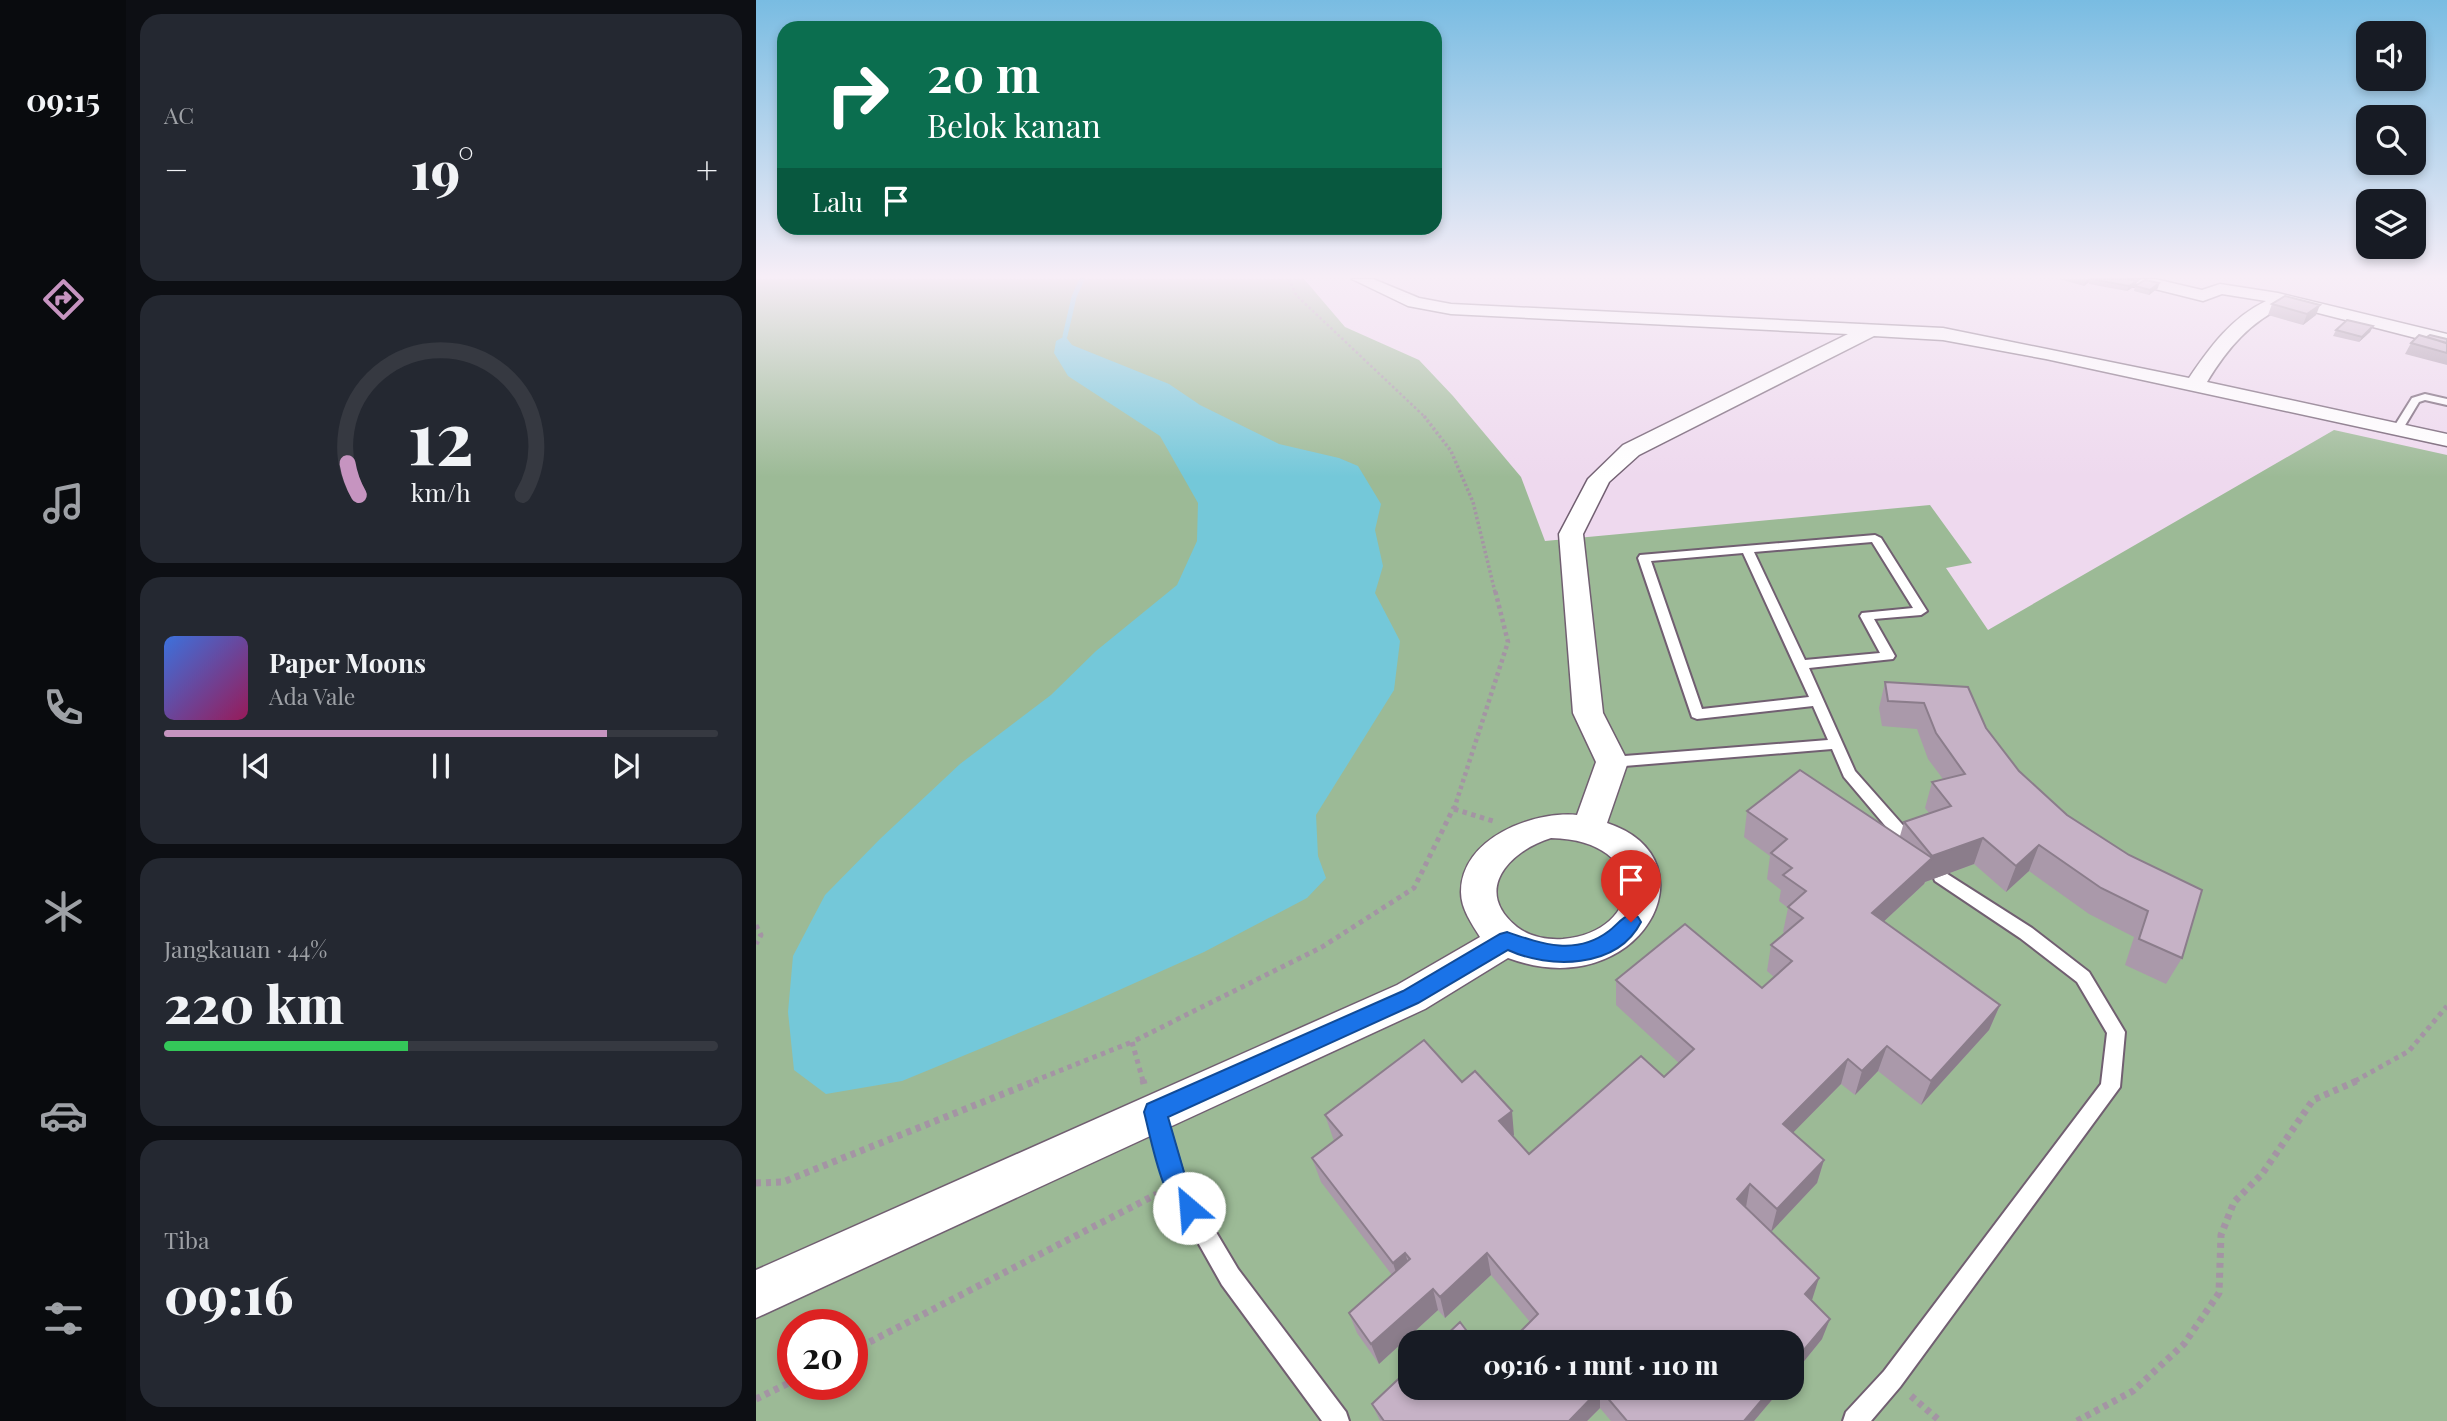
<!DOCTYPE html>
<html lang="id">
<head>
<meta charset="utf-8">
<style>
	:root { --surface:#171b24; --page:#242831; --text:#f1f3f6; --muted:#9ea1a6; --line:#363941; --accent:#c694c0 }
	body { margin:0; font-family:"Playfair Display",serif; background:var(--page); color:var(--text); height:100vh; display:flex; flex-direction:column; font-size:26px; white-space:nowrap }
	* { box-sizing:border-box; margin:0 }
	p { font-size:23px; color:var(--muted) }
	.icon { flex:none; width:38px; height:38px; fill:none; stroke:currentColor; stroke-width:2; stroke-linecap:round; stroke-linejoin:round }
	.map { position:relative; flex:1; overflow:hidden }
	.details { display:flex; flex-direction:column; gap:14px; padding:14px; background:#0d0f14; width:630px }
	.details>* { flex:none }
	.hud { position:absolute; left:21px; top:21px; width:665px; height:214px; border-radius:21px; box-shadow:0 4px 10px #0003; background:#0b6e4f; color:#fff; overflow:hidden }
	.fabs { position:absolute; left:1600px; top:21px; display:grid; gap:14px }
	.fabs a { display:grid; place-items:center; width:70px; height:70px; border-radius:14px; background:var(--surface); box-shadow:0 4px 10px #0003; font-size:35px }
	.speed { position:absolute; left:21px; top:1309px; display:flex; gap:14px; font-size:35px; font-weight:700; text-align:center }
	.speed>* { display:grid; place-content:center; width:91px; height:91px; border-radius:50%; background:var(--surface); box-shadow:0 4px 10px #0003; line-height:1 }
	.speed .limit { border:10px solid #d22; background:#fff; color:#111 }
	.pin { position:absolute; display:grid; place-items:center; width:60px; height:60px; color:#fff; margin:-72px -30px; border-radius:50% 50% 50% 0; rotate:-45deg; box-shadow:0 0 7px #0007 }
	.pin .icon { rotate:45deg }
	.me { position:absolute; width:77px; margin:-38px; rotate:333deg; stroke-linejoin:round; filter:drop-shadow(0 0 5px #0008) }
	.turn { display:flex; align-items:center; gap:24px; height:147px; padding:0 35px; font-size:32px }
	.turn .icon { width:91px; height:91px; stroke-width:2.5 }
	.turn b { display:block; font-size:49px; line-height:60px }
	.then { display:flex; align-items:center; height:66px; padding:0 35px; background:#0003; gap:14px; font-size:26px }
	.big { font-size:52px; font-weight:800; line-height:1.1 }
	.details .card { flex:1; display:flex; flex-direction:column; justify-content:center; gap:10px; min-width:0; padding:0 24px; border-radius:21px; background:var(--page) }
	.details .dial { align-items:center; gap:0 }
	.dial svg { height:182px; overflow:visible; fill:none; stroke:var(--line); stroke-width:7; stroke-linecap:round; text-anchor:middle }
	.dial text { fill:var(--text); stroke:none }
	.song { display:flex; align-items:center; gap:21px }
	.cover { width:84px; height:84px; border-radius:10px; background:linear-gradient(135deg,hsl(220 70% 55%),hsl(330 70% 35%)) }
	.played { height:7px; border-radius:4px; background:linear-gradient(90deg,var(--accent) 80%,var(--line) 80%) }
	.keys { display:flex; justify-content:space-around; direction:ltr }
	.heat { display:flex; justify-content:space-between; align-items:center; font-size:38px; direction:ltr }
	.charge { height:10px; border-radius:5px; background:linear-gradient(90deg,#34c759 44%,var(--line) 0) }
	.trip { position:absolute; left:642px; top:1330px; width:406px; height:70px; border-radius:21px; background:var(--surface); box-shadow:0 4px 10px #0003; font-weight:800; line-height:70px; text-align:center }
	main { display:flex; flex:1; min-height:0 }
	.menu { display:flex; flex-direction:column; width:126px; justify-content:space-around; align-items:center; background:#090b0e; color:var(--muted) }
	.menu .icon { width:49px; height:49px }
	.menu .on { color:var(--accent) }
	.menu b { font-size:32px; color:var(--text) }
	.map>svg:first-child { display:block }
	.green { fill:#9cba96; fill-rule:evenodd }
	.water { fill:#74c8d9 }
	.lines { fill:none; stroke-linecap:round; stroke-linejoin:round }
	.stream { stroke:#74c8d9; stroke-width:5 }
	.lane-casing { stroke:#715f71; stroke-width:4 }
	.street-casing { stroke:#715f71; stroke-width:3 }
	.path-far4 { stroke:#a494a4; stroke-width:2.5; stroke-dasharray:2.5 2.5; stroke-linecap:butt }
	.path-far3 { stroke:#a494a4; stroke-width:3.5; stroke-dasharray:2.5 2.5; stroke-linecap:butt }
	.path-far2 { stroke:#a494a4; stroke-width:4.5; stroke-dasharray:3.5 3.5; stroke-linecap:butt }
	.path-far1 { stroke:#a494a4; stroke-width:5; stroke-dasharray:4.5 4.5; stroke-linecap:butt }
	.path { stroke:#a494a4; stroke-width:7; stroke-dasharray:5 5; stroke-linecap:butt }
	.lane { fill:#fff; fill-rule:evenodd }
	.street { fill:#fff; fill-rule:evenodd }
	.wall { fill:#a9a }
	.shaded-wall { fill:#8b7d8b }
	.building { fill:#c6b2c6; stroke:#8b7d8b; stroke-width:2 }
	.route { fill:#1a73e8; stroke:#114b97; stroke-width:2 }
</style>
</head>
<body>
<main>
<nav class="menu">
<b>09:15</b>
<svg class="icon on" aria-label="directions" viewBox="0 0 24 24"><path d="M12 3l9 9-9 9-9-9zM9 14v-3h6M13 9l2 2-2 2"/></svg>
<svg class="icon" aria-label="music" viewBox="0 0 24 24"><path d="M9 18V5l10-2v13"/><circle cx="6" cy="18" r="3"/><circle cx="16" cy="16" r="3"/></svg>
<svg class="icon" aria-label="phone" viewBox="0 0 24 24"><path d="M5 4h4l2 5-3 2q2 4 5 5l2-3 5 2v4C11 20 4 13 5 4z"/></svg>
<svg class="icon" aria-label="climate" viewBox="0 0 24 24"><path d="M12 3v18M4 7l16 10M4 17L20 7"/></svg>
<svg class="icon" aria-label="car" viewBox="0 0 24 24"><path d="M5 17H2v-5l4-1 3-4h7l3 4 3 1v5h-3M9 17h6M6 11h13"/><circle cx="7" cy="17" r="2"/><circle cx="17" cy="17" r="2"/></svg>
<svg class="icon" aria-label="filters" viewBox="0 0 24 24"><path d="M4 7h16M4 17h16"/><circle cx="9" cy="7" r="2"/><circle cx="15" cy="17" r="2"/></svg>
</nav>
<section class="details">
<div class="card"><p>AC</p>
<div class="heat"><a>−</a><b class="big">19°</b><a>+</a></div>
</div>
<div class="card dial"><svg viewBox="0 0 100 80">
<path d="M14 69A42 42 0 1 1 86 69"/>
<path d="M14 69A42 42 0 0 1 9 55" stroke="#c694c0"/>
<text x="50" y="56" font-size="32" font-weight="700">12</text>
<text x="50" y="72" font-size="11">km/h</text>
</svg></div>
<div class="card">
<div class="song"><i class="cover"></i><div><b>Paper Moons</b><p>Ada Vale</p></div></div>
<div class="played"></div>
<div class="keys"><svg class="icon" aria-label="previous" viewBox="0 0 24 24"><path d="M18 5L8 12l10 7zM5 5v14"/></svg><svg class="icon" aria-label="pause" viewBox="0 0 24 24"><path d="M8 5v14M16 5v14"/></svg><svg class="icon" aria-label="next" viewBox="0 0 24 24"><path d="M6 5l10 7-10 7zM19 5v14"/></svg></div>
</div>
<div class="card"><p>Jangkauan · 44%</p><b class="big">220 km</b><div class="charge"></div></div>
<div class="card"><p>Tiba</p><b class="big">09:16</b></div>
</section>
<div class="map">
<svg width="1691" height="1421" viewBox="0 0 1691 1421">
	<rect width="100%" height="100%" fill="#eed9ee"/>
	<path class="green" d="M0 279H548L589 327 663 360 697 396 765 477 789 541 1174 505 1216 563 1190 568 1232 630 1578 430 1691 455V1421H0ZM37 1325H96V1384H37ZM654 1342H1036V1388H654Z"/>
	<path class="water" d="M309 336 316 345 413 384 444 405 523 444 583 458 602 466 625 504 619 530 627 566 619 593 644 641 638 690 560 815 562 856 570 878 551 898 448 952 323 1008 146 1081 70 1094 38 1070 32 1012 37 956 69 895 124 839 204 764 295 695 340 651 421 585 441 541 442 503 404 436 312 376 298 353 300 341Z"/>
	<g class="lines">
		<path class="stream" d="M309 336 318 297 326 279"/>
		<g class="lane-casing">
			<path id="lane" d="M1669 394 1691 399V405L1669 400 1663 402 1645 432H1637L1636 430 1656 398Z
				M1119 535 1125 538 1171 611 1165 615 1118 619 1139 656 1137 659 1053 668 1099 771 1160 840 1162 844 1160 848 1154 850 1148 848 1088 777 1076 749 856 767 851 766 849 762 851 758 856 757 1072 740 1057 706 941 719 936 717 882 558 884 555ZM1116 542 1157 608 1106 613 1104 616 1124 653 1049 660 998 552ZM987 553 1053 697 946 709 895 561Z
				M1185 870 1276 928 1333 972 1369 1032 1364 1087 1144 1387 1115 1421H1087L1090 1412 1128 1371 1345 1084 1351 1033 1321 982 1264 938 1179 881 1177 876 1179 871Z
				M399 1104 406 1106 409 1113 429 1180 482 1269 590 1412 593 1421H566L466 1285 413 1191 389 1113 392 1106Z"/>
		</g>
		<g class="street-casing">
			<path id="street" d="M596 279H617L663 298 695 304 1187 328 1433 378C1454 347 1476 317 1510 301L1466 294 1447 301 1399 289 1356 284 1348 279H1399L1446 290 1464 284 1522 293 1691 334V346L1531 305C1494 321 1471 349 1451 382L1691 434V446L1290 359 1187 340 1118 336 883 455 853 482 827 534 847 713 872 762 851 823C963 860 883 1007 752 958L669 1009 0 1318V1270L641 985 724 937C716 924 705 909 705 892 705 838 777 811 821 815L840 762 817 713 803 534 832 479 867 445 1092 334 695 314 652 306ZM795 838C895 840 889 932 807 939 791 940 774 937 761 927 716 891 753 851 795 838Z"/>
		</g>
		<path class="path-far4" d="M533 279 540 295 670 418"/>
		<path class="path-far3" d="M668 416 695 451 717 502 739 592"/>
		<path class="path-far2" d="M698 809 752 642 739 590"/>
		<path class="path-far1" d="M698 809 740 822
			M0 925 5 935 0 944
			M278 1081 376 1042
			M387 1081 376 1042 566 947 658 888 698 807
			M1599 1081 1653 1051 1691 1006"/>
		<path class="path" d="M387 1080 388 1084
			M0 1183 27 1182 282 1080
			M96 1351 401 1194
			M1155 1396 1184 1421
			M0 1399 37 1381
			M1321 1421 1377 1391 1428 1344 1463 1293 1465 1235 1478 1202 1506 1174 1557 1100 1603 1080"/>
		<use href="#lane" class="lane"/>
		<use href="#street" class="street"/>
	</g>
	<path class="wall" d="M1303 279H1385L1381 282 1379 286 1371 291 1333 284V282L1328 286Z
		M1403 283 1402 288 1393 295 1378 291 1379 286Z
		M1516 304 1560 315 1547 325 1512 315Z
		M1617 326 1614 332 1603 342 1577 336 1580 330Z
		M1671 337 1691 339V365L1649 354 1655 343Z
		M1129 682 1230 728 1263 771 1311 815 1373 855 1426 958 1410 984 1369 965 1378 937 1333 914 1273 871 1250 892 1218 864 1169 882 1168 884 1127 922 1244 1005 1233 1030 1165 1105 1122 1071 1099 1095 1085 1084 1037 1132 1068 1160 1061 1183 1015 1232 1055 1300 1066 1339 1036 1376V1342L774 1322 735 1275 689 1318 682 1310 623 1364 601 1333 593 1313 636 1275 565 1182 556 1158 578 1141 569 1115 706 1082 758 1135 757 1136 773 1154 908 1077 923 1063 860 1005V980L1006 988 1018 977 1011 971 1015 945 1029 934 1027 932 1032 908 1023 901 1025 890 1011 879 1014 856 988 837 991 811 1144 836 1148 822 1173 813 1169 808 1176 782 1187 779 1172 759 1161 729 1126 726 1123 708Z
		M654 1388H1026L998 1421H855L844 1408 831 1421H624L616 1404Z"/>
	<path class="shaded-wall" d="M1333 279H1337H1334L1333 282 1328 286 1330 280Z
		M1381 279H1385L1381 282 1379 286 1371 291 1373 286 1380 281Z
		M1403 283 1402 288 1393 295 1394 290Z
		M1564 305 1560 315 1547 325 1551 314Z
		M1617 326 1614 332 1603 342 1606 337Z
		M1227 838 1218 864 1169 882 1168 884 1109 939 1116 913 1176 858V856Z
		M1283 845 1273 871 1250 892 1260 866Z
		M1244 1005 1233 1030 1165 1105 1175 1081Z
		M1131 1046 1122 1071 1099 1095 1106 1071Z
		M1092 1059 1085 1084 1022 1148 1027 1124Z
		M756 1111 758 1135 746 1145 743 1121Z
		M1068 1160 1061 1183 1015 1232 1021 1209Z
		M994 1184 990 1207 981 1199Z
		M649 1253 656 1275 644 1285 637 1263Z
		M731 1253 735 1275 689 1318 684 1297Z
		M1063 1278 1056 1300 1049 1294Z
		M677 1289 682 1310 623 1364 615 1344Z
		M1074 1319 1066 1339 1036 1376V1364Z
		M1016 1388H1026L998 1421H988Z
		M844 1389V1408L831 1421H813Z"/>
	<path class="building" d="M1334 279H1371L1381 281 1373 286Z
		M1389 280 1403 283 1394 290 1379 286Z
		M1529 296 1564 305 1551 314 1516 304Z
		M1591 320 1617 326 1606 337 1580 330Z
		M1663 335 1691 343V353L1655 343Z
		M1674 335 1691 339V342L1690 343 1671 337Z
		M1129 682 1212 687 1230 728 1263 771 1311 815 1373 855 1446 890 1426 958 1383 939 1392 911 1345 888 1283 845 1260 866 1227 838 1176 856 1148 822 1195 806 1176 782 1209 774 1180 733 1168 703 1132 701Z
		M1044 770 1176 858 1116 913 1244 1005 1175 1081 1131 1046 1106 1071 1092 1059 1027 1124 1068 1160 1021 1209 994 1184 981 1199 1063 1278 1049 1294 1074 1319 1036 1364V1342H754L782 1314 731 1253 684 1297 677 1289 615 1344 593 1313 654 1259 649 1253 637 1263 556 1158 586 1135 569 1115 668 1040 706 1082 719 1071 756 1111 743 1121 773 1154 885 1056 908 1077 938 1049 860 980 929 924 1006 988 1036 961 1015 945 1047 918 1032 907 1050 891 1027 875 1036 868 1015 853 1031 839 991 811Z
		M704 1322 719 1342H683Z
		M654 1368V1388H1016L988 1421H871L844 1389 813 1421H628L616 1404Z"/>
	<linearGradient id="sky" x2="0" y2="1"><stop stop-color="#79bce2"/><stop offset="0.58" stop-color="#f7eef7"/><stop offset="1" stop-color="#f7eef7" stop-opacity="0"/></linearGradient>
	<rect width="1691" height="477" fill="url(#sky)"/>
	<path class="route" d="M875 914 882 917 885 922C861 969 793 969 752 950L662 1003 412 1117 430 1179 445 1208 442 1216 433 1219C407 1209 395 1138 388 1112L391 1104 647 991 744 934 751 932C786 944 820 956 853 931 861 925 865 918 875 914Z"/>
</svg>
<div class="fabs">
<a><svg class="icon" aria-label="sound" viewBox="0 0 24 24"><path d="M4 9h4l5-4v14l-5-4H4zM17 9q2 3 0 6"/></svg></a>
<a><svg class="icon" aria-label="search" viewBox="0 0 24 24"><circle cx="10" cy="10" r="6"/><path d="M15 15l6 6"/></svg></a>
<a><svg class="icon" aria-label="layers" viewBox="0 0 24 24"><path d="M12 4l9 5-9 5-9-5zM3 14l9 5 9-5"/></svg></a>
</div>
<div class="speed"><div class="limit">20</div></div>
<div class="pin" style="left:875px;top:922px;background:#d93025"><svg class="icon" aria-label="arrive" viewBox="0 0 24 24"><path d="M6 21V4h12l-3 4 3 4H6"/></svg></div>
<svg class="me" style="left:433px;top:1208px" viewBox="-20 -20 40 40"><circle r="19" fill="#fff"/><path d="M0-13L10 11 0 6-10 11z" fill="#1a73e8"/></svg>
<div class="trip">09:16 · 1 mnt · 110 m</div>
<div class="hud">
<div class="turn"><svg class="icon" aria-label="right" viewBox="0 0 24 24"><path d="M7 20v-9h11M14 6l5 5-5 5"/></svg><div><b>20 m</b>Belok kanan</div></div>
<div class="then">Lalu<svg class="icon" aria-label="arrive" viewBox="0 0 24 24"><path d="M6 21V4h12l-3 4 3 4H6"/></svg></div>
</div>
</div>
</main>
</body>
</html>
